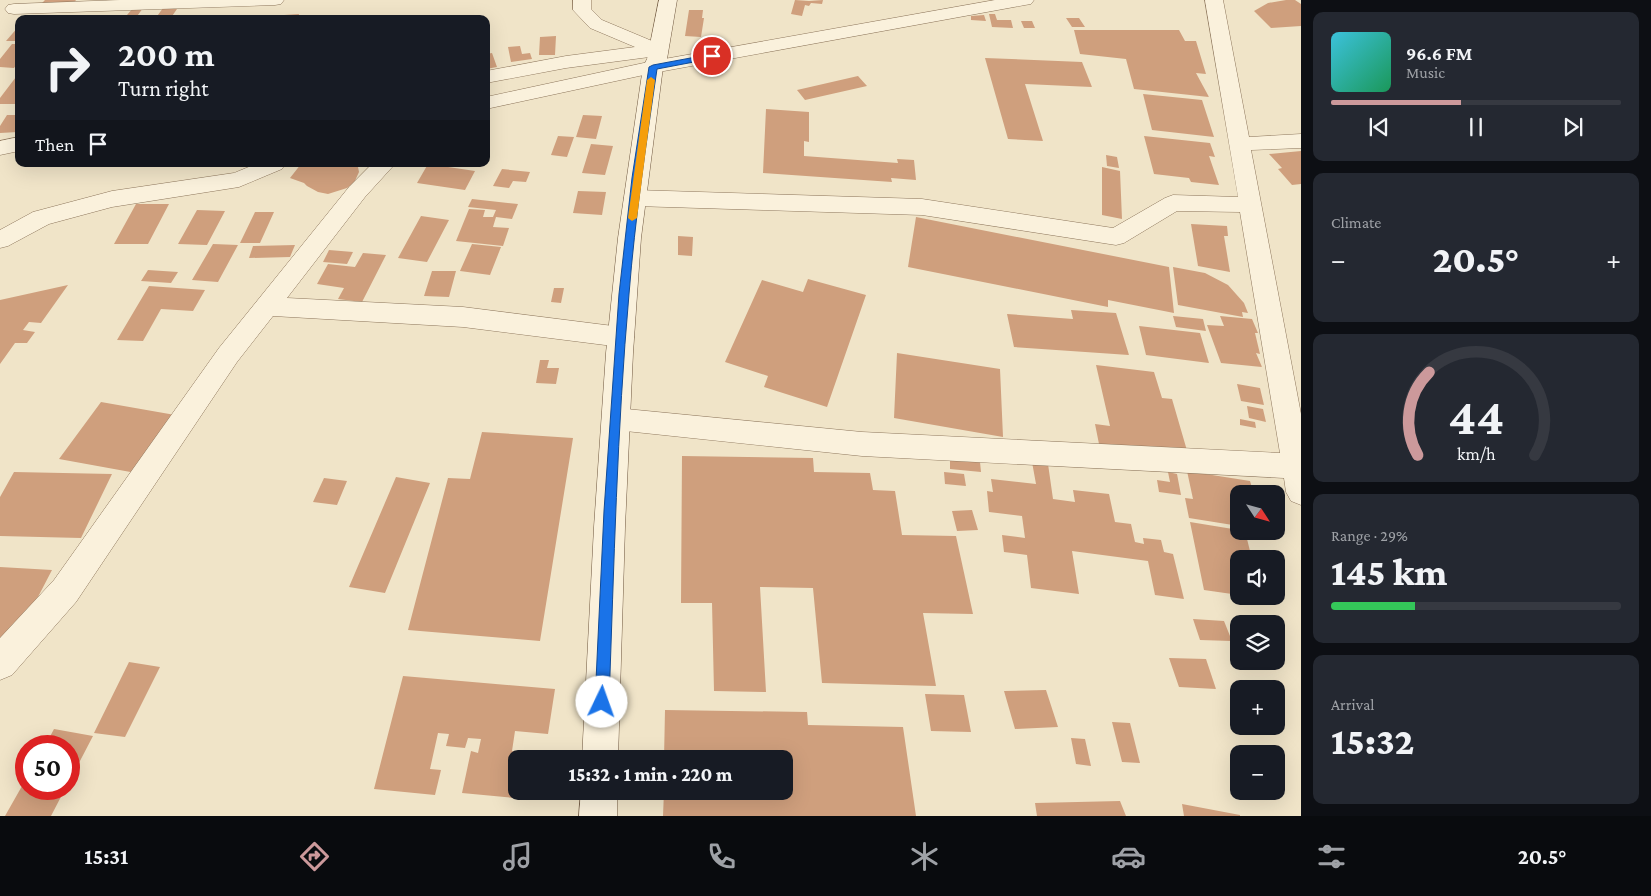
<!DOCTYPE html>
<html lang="en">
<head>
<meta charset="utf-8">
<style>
	:root { --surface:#171b24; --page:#242831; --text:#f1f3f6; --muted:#9ea1a6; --line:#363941; --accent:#cc999b }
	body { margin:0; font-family:"Crimson Pro",serif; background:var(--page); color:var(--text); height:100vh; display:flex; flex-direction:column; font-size:19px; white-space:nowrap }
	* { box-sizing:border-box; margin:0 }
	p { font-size:16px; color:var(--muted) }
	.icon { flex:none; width:28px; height:28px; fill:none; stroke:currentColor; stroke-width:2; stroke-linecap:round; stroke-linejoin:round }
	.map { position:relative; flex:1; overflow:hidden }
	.details { display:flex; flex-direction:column; gap:12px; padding:12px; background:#0d0f14; width:350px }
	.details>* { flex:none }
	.hud { position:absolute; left:15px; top:15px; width:475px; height:152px; border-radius:10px; box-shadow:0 5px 20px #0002; background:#171b24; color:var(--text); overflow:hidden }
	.needle { width:32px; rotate:126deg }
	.tools { position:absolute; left:1230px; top:485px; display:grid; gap:10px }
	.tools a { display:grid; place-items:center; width:55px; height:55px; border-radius:10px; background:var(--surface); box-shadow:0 5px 20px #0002; font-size:25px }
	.speed { position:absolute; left:15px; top:735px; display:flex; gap:10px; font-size:25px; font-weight:700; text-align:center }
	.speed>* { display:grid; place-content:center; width:65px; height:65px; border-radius:50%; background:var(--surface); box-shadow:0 5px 20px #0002; line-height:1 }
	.speed .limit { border:8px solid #d22; background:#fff; color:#111 }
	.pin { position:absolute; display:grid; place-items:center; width:42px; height:42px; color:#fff; margin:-21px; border:2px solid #fff; border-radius:50%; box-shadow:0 1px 5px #0007 }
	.me { position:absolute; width:55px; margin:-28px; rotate:3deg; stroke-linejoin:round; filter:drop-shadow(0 0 4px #0008) }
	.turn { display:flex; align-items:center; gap:18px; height:105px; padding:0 20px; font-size:22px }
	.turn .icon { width:65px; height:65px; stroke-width:2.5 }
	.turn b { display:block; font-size:35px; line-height:42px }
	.then { display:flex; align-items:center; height:48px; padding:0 20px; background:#0003; gap:10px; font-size:19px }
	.big { font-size:38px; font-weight:800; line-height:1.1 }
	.details .widget { flex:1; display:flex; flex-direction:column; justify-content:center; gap:8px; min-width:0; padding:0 18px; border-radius:10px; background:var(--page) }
	.details .dial { align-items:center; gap:0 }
	.dial svg { height:130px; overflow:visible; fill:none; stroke:var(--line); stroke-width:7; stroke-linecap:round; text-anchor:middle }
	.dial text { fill:var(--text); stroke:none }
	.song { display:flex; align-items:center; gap:15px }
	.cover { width:60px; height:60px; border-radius:8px; background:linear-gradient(135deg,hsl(190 70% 55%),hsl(150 70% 35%)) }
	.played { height:5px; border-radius:2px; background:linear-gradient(90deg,var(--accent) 45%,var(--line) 45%) }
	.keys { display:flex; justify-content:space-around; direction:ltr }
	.heat { display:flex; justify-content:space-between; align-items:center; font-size:28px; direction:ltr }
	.charge { height:8px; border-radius:4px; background:linear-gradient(90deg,#34c759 29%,var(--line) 0) }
	.trip { position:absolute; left:508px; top:750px; width:285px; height:50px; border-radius:10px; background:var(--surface); box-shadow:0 5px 20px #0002; font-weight:800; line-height:50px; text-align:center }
	.tab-bar { display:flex; height:80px; justify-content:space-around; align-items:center; background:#090b0e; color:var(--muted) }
	.tab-bar .icon { width:35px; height:35px }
	.tab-bar .selected { color:var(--accent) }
	.tab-bar b { font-size:22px; color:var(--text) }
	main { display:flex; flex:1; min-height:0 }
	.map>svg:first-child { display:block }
	.building { fill:#cf9f7d }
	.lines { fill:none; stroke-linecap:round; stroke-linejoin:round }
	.street-casing { stroke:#8d765c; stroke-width:1 }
	.secondary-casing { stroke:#6f573f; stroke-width:1 }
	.street { fill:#faf1dc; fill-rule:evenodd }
	.secondary { fill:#faf1dc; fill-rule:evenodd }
	.route { fill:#1a73e8; stroke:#114b97 }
	.slow { fill:#f59e0b }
</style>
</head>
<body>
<main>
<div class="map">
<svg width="1301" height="816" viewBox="0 0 1301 816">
	<rect width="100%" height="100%" fill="#f0e4c8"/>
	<path class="building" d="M45 0H76L73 4 42 3Z
		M795 0 809 1 823 0 822 4 811 3 809 6 805 5 802 16 791 14Z
		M1286 0H1295L1301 4V26L1271 28 1254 11 1268 3Z
		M133 8H143L135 19H103L106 15H127Z
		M163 8 177 9 170 19H155Z
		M689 10H703L702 18H704L701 37 685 36Z
		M299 14 298 19H282L284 15Z
		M989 14H995L997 20H1011L1013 28 992 27Z
		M347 15 346 19H312L313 16Z
		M984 15 986 21 971 20V16Z
		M1066 18H1079L1085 27H1072Z
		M1021 21H1032L1035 28H1024Z
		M19 26V41H6Z
		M1074 30H1179L1185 41H1196L1206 74 1196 73 1209 97 1134 89 1126 59 1080 54Z
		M556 36 555 55H539L540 37Z
		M12 44H19V61L14 68 0 67V59Z
		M520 46 522 54 530 53 532 59 511 62 508 47Z
		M492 53 497 67 486 69V54Z
		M985 58 1082 62 1092 87 1025 84 1043 141 1008 139Z
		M19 73V99L15 104H0V98Z
		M858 76 867 86 805 100 797 90Z
		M1143 94 1202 100 1214 137 1152 130Z
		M766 109 809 112V142L804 141V156L898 163 897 159 914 160 916 180 891 178 892 182 763 173Z
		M7 115H19L18 132 0 133V126Z
		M583 115 602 116 596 139 576 137Z
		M558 136 574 137 567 157 551 155Z
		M1144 136 1210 143 1215 157 1209 156 1219 185 1191 182 1189 178 1154 174Z
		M591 144 613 146 605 175 582 173Z
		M1301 151V184L1292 185 1278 169 1282 168 1269 154Z
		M1106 155 1117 157 1119 168 1107 166Z
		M301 164H360L358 167 359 172 354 183 347 188 328 194 318 192 307 186 304 183 290 178Z
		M428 164 475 171 465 190 417 183Z
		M1102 167 1120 171 1122 219 1102 215Z
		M502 169 530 172 526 182 513 181 509 188 493 186Z
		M578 191 606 192 602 215 573 213Z
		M472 199 518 204 512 219 496 217 493 227 509 228 503 246 456 241 469 209 485 210 483 217H493L496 210 468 207Z
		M136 204H169L148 244H114Z
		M197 210 225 211 207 245 178 244Z
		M255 212H274L260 243H240Z
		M421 216 449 220 427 262 398 258Z
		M916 217 1169 267 1174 313 1108 300V307L908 267Z
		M1191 224 1227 226 1228 236H1224L1230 272 1198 266Z
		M678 236 693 237 692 256 678 255Z
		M213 244 238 245 218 282 192 280Z
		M472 244 501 247 490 275 460 271Z
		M295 245 290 257 249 258 253 246Z
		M329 250 353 252 347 264 323 262Z
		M363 253 386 255 362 302 338 299 344 288 317 284 328 264 355 267Z
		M1173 267 1205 273 1228 285 1244 303 1248 313 1242 312 1243 317 1178 305Z
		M148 270 178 272 171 283 141 281Z
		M432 271H456L449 297 424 296Z
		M808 279 866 295 827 407 764 387 768 376 725 362 762 280 803 292Z
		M68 285 41 323 29 322 23 330 35 332 27 343H15L0 364V300Z
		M149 286 205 290 193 311 161 309 143 341 117 340Z
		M554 288H564L561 303 551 302Z
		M1071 310 1116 313 1129 355 1014 347 1007 314 1073 319Z
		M1173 316 1203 319 1206 331 1176 327Z
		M1220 316 1252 319 1258 333H1255L1260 354 1256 353 1262 367 1221 363 1207 325 1224 326Z
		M1139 326 1200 333 1209 363 1146 355Z
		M897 353 1000 369 1003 437 894 418Z
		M540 360H549L547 368H559L556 384 536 383Z
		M1096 365 1154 372 1162 398 1172 399 1188 454 1099 444 1095 424 1110 426Z
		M1237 384 1260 388 1264 405 1241 401Z
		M101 402 175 415 136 473 59 459Z
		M1247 406 1263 409 1266 422 1249 418Z
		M1240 419 1255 422 1256 428 1240 425Z
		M482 432 573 438 540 641 408 630 448 478 470 479Z
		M682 456 813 458 814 472 870 473 873 490 895 491 902 535 956 536 973 614 923 613 936 686 822 683 813 588 760 587 766 692 714 691 712 603H681Z
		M950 459 980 462 981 472 950 469Z
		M1032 462 1048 464 1053 499 1075 502 1073 490 1109 494 1115 522 1131 524 1135 542 1144 544 1143 538 1161 540 1164 552 1173 554 1184 599 1155 595 1148 561 1072 551 1079 594 1031 588 1027 555 1004 552 1002 535 1025 538 1022 516 989 512 987 491 993 492 991 479 1036 484Z
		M1187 471 1250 481 1254 494H1239V526L1189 518 1185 498 1193 499Z
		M14 472 112 474 81 538 0 536V497Z
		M944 472 964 474 966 486 945 484Z
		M1168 472 1177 474 1181 495 1159 492 1157 480 1170 482Z
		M396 477 430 483 385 593 349 587Z
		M324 478 347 481 337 505 313 502Z
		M972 510 978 530 957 531 952 511Z
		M1190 522 1245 531 1252 559H1239V595L1204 590Z
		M0 567 52 570 13 645 0 644Z
		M1193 619 1224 621 1232 641 1200 640Z
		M1169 658 1206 659 1216 689 1179 687Z
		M129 662 160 667 125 737 94 733Z
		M403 676 555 689 548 734 515 731 512 751 522 752 521 759H516L514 798 462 793 471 751 478 753 481 739 468 738 465 748 446 746 449 734 438 733 430 769 441 770 435 795 374 789Z
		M1046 690 1058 727 1015 729 1004 691Z
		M925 694 964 695 971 732 931 731Z
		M665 710 807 712 808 725 903 727 916 816H663L664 791H784V759H664Z
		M1112 722 1130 723 1140 763 1122 762Z
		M54 729 93 736 69 782V746H45Z
		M1071 738 1085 739 1091 766 1076 764Z
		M26 779V789H65L51 816H5Z
		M1120 801 1126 816H1037L1035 803Z
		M1182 804 1240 815V816H1184Z"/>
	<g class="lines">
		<g class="street-casing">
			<path id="street" d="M120 0H284L281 4 275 5 14 14 8 13 5 9 8 5 14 4Z
				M573 0H591V9L602 20 664 46 666 50 664 54 657 56 566 68 486 83V71L566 56 635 47 590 28 573 10Z
				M995 0H1034L1031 4 1025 5 653 73 486 109V97L653 61Z
				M1205 0H1223L1249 137 1301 134V148L1251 150 1301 414V505L1291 501 1286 492 1284 478 862 456 616 430 606 427 602 419 606 411 616 408 862 432 1280 453 1240 212 1177 211 1124 243 1116 245 922 215 635 206 627 203 624 198 627 193 635 190 922 199 1113 228 1165 198 1173 195 1238 197Z
				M19 137V151L0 155V141Z
				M256 164H285L282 169 239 187 112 207 49 224 8 246 0 248V230L33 212 112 191 234 173Z
				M372 164H395L365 197 287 298 463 307 621 327 630 330 634 337 630 344 621 347 463 327 273 316 237 362 76 602 12 675 0 680V638L54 580 219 348 349 187Z"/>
		</g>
		<g class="secondary-casing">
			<path id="secondary" d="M659 0H677L667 59 663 67 641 238 633 353 625 527 618 759H582L594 527 606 353 618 238 643 67 647 59Z
				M581 791H617V816H579Z"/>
		</g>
		<use href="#street" class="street"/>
		<use href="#secondary" class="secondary"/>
	</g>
	<path class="route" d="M712 54 715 55V58L657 69C646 144 635 219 629 294 617 429 614 566 609 702L607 707 602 709 597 707 595 702 604 511 619 294 632 178 649 67 653 65Z"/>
	<path class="slow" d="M651 77 655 80 637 218 632 221 628 218 647 80Z"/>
</svg>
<div class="tools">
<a><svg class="needle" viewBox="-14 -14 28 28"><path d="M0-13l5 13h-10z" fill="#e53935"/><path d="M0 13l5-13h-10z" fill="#9ea1a6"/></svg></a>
<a><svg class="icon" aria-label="sound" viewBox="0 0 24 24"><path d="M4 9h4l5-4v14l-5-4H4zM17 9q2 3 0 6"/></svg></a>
<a><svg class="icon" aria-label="layers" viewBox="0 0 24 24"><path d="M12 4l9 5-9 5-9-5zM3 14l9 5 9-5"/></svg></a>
<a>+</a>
<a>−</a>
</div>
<div class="speed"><div class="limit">50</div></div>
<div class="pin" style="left:712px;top:56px;background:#d93025"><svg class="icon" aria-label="arrive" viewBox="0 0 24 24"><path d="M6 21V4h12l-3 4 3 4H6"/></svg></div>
<svg class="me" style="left:602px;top:702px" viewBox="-20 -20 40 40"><circle r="19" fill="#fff"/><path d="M0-13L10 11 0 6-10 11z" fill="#1a73e8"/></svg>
<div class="trip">15:32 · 1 min · 220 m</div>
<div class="hud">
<div class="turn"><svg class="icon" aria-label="right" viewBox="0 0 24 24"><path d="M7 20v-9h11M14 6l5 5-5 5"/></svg><div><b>200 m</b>Turn right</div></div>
<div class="then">Then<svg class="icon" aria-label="arrive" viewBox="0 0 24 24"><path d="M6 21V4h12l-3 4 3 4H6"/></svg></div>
</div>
</div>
<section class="details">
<div class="widget">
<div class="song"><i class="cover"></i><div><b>96.6 FM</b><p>Music</p></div></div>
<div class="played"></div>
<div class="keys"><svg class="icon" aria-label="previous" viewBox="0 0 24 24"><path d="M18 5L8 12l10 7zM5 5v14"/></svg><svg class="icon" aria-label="pause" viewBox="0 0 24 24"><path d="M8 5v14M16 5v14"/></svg><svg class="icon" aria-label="next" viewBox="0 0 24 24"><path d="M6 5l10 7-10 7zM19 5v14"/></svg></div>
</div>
<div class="widget"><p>Climate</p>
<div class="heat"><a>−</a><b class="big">20.5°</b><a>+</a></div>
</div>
<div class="widget dial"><svg viewBox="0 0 100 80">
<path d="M14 69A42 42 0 1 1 86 69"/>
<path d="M14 69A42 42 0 0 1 21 18" stroke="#cc999b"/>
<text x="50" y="56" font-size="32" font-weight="700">44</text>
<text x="50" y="72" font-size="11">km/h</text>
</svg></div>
<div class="widget"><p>Range · 29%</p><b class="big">145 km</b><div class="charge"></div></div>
<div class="widget"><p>Arrival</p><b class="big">15:32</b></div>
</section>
</main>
<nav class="tab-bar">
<b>15:31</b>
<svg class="icon selected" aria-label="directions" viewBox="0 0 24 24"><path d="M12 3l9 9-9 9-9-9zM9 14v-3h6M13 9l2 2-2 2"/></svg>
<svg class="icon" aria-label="music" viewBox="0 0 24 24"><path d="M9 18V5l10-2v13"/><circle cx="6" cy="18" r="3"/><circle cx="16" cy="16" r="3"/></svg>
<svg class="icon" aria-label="phone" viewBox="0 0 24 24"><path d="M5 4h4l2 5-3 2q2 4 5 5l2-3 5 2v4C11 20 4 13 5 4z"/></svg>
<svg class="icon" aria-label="climate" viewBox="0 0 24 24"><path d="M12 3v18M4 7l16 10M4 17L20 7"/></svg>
<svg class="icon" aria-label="car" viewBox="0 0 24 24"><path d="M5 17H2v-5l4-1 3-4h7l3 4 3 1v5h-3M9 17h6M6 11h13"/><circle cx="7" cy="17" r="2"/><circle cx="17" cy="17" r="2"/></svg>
<svg class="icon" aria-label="filters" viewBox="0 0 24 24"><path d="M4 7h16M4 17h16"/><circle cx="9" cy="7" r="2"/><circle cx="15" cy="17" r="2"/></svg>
<b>20.5°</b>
</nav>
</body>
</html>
